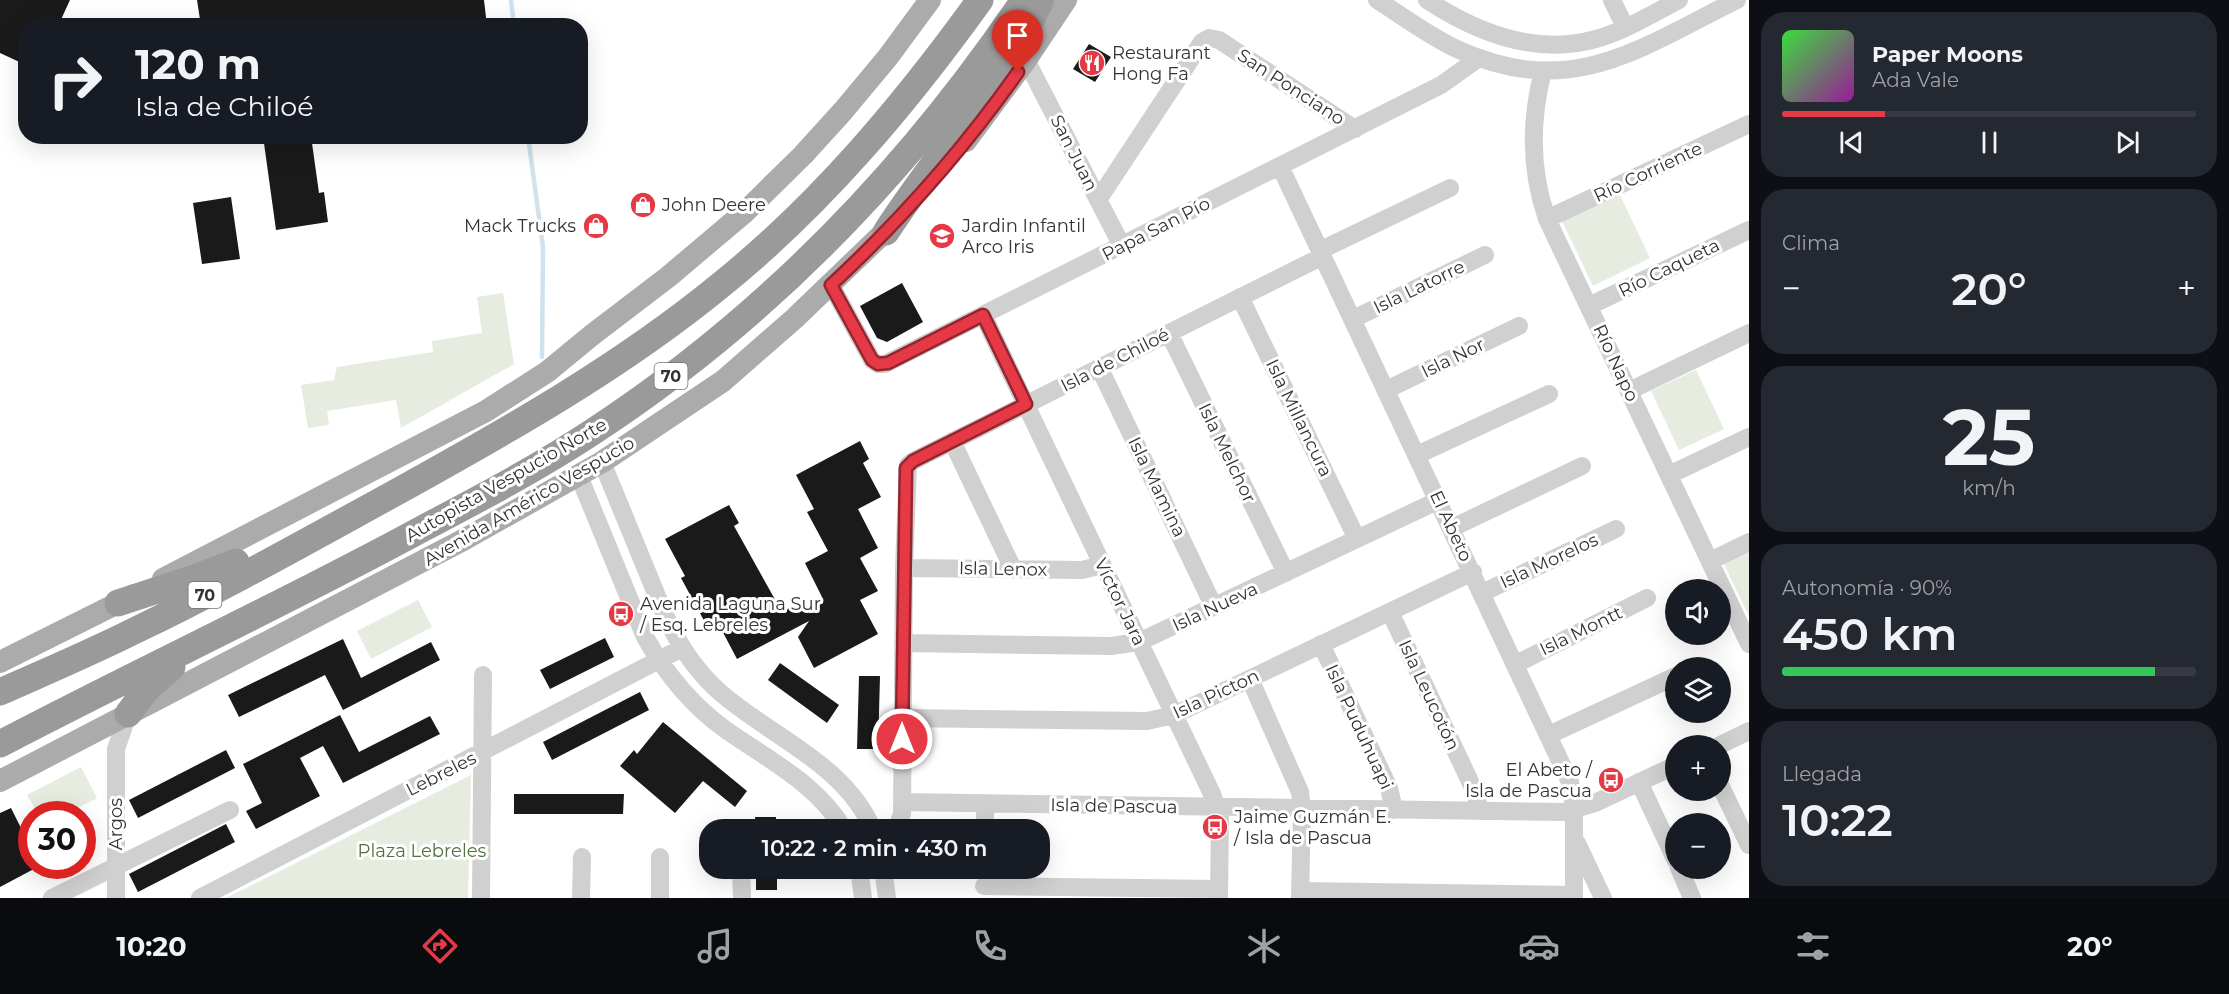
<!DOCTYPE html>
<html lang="es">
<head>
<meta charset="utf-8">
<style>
	:root { --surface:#171b24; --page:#242831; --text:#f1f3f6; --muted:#9ea1a6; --line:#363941; --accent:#e63946 }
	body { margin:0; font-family:Montserrat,sans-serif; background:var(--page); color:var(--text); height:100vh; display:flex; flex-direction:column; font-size:22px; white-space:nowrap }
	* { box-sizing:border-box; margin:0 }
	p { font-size:20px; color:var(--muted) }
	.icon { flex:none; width:33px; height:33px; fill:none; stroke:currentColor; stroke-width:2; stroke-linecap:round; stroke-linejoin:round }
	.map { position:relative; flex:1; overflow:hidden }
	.side { display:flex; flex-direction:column; gap:12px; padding:12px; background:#0d0f14; width:480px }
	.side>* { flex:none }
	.hud { position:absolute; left:18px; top:18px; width:570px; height:126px; border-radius:24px; box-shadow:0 6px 24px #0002; background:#171b24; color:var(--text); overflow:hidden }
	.fabs { position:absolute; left:1665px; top:579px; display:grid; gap:12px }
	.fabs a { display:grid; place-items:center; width:66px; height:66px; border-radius:50%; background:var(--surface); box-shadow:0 6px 24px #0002; font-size:30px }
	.speed { position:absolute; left:18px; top:801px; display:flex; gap:12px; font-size:30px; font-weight:700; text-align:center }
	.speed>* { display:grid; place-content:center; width:78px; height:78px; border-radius:50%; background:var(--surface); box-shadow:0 6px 24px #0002; line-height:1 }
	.speed .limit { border:9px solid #d22; background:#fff; color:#111 }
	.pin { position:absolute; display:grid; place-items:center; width:51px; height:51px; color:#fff; margin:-62px -26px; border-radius:50% 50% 50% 0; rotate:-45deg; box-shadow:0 0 6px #0007 }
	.pin .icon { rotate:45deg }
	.me { position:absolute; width:66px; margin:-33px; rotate:0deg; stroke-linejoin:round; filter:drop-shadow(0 0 4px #0008) }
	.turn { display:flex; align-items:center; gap:21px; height:126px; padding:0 18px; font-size:27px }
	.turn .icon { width:78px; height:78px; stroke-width:2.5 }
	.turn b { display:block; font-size:42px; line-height:51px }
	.big { font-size:45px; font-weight:600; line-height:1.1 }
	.side .tile { flex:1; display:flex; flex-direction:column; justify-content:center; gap:9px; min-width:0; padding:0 21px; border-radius:24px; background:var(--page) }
	.side .dial { align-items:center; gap:0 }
	.dial b { font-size:78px; line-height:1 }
	.song { display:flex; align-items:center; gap:18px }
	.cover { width:72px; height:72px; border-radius:9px; background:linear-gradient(135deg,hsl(120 70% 55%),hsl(300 70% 35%)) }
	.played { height:6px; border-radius:3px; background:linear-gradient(90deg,var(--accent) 25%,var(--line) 25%) }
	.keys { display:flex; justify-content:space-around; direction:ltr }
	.heat { display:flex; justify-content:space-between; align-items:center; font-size:33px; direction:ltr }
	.charge { height:9px; border-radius:4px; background:linear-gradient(90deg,#34c759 90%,var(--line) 0) }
	.trip { position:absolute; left:699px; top:819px; width:351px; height:60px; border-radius:24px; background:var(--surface); box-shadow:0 6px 24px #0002; font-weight:600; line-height:60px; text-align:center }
	.tab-bar { display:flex; height:96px; justify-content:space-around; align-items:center; background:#090b0e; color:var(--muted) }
	.tab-bar .icon { width:42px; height:42px }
	.tab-bar .selected { color:var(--accent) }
	.tab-bar b { font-size:27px; color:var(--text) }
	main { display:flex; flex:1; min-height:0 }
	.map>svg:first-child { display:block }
	.green { fill:#e6ecdf }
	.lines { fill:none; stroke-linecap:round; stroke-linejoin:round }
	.stream { stroke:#cfe2ee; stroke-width:4.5 }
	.building { fill:#1a1a1a }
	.minor { stroke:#d0d0d0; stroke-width:18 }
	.major { stroke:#ababab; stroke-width:22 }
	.highway { stroke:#9a9a9a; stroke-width:27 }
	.route-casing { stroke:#96252e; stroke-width:15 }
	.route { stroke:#e63946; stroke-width:10 }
	.labels { text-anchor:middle; stroke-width:6; stroke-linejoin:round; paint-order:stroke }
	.shield { fill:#fff; stroke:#707070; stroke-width:1.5 }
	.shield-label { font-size:16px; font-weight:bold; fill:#333 }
	.poi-label { font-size:18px; fill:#333; stroke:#fff; text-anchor:start }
	.street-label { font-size:18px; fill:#333; stroke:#fff }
	.park-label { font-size:18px; fill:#56703f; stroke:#fff }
</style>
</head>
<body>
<main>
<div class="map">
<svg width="1749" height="898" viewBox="0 0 1749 898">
	<rect width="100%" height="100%" fill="#fff"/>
	<path class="green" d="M1619 193 1650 258 1593 286 1562 221Z
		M503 293 514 364 401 428 396 400 327 411 329 425 308 428 301 385 334 380 337 367 433 352 432 341 482 333 477 297Z
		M1696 370 1724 429 1679 450 1651 391Z
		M1749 547V616L1722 560Z
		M418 600 432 627 371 659 357 631Z
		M81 767 97 798 65 814H38L27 795Z
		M471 775 468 898H226Z"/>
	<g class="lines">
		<path class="stream" d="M511 0 514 26
			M528 136 543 247 542 357"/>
	</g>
	<path class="building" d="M0 0H70L58 26H26V65L0 53Z
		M197 0H484L487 26H201Z
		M1089 44 1111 57 1095 82 1073 69Z
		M263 136H311L319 193 324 192 328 222 276 230Z
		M231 197 240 259 202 264 193 203Z
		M902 283 923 322 887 342 877 338 860 306Z
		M860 441 869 459 863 463 881 497 858 509 878 548 860 558 878 591 860 600 878 634 814 668 798 637 809 621 737 659 718 623 708 628 681 578 685 576 665 539 729 505 739 523 734 526 782 612 791 607 794 612 822 597 805 563 828 551 807 512 814 509 796 475Z
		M605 638 614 657 550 689 540 670Z
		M343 639 361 678 431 642 440 660 343 710 325 675 239 717 228 695Z
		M780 663 839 705 827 723 768 680Z
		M859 676H880L878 749H857Z
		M640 692 649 710 552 760 543 742Z
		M340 715 359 752 430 716 440 734 343 783 323 746 300 758 320 796 256 829 246 811 262 803 243 764Z
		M663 722 747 791 735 807 703 781 675 813 620 766 634 750 637 754Z
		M226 750 235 768 138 818 129 800Z
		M514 794H624L623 814H514Z
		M11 808 32 850V870L0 887V813Z
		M755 817H776V830H756Z
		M226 824 235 842 138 892 129 874Z
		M756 868H777V890H756Z"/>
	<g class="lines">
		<path class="minor" d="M1377 0C1404 17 1430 37 1459 50 1572 100 1638 49 1737 0
			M1427 0C1477 33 1535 56 1596 39 1625 31 1652 14 1679 0
			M1612 0 1625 27
			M1026 60 1122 246
			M1543 71C1530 121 1530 170 1547 219L1749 644
			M1280 166 1570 782 1574 805V898
			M1098 200 1202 42 1209 38 1219 40 1355 129
			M1547 219 1749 124
			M1321 250 1450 188
			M831 285 872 360 878 364H885L1441 85 1479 58
			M1240 297 1357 539
			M1589 306 1749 230
			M983 315 1212 794 1220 817 1219 898
			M1353 319 1485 255
			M1169 333 1286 573
			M1099 367 1214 607
			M1386 390 1519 326
			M1629 391 1749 333
			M952 441 1013 569
			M1417 455 1549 394
			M602 462 664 613C678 644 696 672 722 694 772 737 846 765 873 830
			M1669 475 1749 437
			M579 476 645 637C666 674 691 705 726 730 767 759 818 784 844 830
			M1452 528 1582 466
			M1710 561 1749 542
			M904 568 1082 570 1102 565
			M1482 593 1616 529
			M1390 612 1475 792 1480 811
			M903 643 1111 646 1139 642 1439 500
			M1321 644 1389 788 1394 810
			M1516 664 1647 598
			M1250 679 1300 792 1302 809 1300 898
			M902 718 1147 721 1174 715 1473 572
			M1549 735 1676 676
			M1718 746 1749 731
			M1639 782 1676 861
			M1720 785 1749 845
			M902 802 1564 812 1595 803 1676 765
			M893 830 898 825 902 814 904 568 908 465 913 461 1323 256
			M985 830V804
			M1577 843 1603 898
			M741 868 742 898
			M859 868 863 898
			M883 868 887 898
			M1679 868 1692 898
			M984 886 1219 889
			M1301 891 1574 895
			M52 898 230 810
			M116 898V749L128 714
			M200 898 682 648
			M481 898 483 675
			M581 898 582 857
			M660 898V857"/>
		<path class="major" d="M966 141 1026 60 1066 0
			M163 579 486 411 547 372 592 335 668 277 745 212 803 155 843 111 888 57 930 0
			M0 662 134 595
			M0 781 465 539 602 462 723 381 794 319 897 220"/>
		<path class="highway" d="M886 232C936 155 1000 85 1040 2
			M118 603 194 578 236 562
			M0 692C45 672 90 653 134 631 222 589 307 541 393 494 507 431 621 367 722 284 822 203 905 104 980 0
			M128 714 145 691 172 667
			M0 744C139 671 282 605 420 530 479 499 538 468 594 431 766 318 909 170 1024 0"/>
	</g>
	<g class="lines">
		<g class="route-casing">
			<path id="route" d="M902 739 906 468 913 461 1026 404 983 315 888 363 878 364 872 360 831 285C901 220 963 150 1018 72"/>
		</g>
		<use href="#route" class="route"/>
	</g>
	<defs>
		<g id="restaurant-disc" transform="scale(1.35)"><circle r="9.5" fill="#e63946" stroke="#fff"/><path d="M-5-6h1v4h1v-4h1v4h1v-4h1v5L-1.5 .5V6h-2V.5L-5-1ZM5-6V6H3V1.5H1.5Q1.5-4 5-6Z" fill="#fff"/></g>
		<g id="shop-disc" transform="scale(1.35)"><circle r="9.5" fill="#e63946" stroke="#fff"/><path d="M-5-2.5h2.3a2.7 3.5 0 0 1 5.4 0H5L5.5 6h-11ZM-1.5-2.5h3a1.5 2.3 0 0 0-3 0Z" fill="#fff"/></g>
		<g id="school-disc" transform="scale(1.35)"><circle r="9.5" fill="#e63946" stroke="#fff"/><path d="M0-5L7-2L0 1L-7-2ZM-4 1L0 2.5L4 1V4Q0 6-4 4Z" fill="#fff"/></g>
		<g id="bus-disc" transform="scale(1.35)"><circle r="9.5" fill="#e63946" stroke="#fff"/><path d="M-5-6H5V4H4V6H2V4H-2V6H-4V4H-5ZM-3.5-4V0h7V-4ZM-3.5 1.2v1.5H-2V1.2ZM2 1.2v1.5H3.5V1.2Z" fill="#fff"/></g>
	</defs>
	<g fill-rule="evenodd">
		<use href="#restaurant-disc" x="1092" y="63"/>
		<use href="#shop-disc" x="643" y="205"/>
		<use href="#shop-disc" x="596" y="226"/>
		<use href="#school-disc" x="942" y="236"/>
		<use href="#bus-disc" x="621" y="614"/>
		<use href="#bus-disc" x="1611" y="780"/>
		<use href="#bus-disc" x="1215" y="827"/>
	</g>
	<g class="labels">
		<g class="shield">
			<rect x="654.5" y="363" width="33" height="26" rx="4.5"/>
			<rect x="188.5" y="582" width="33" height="26" rx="4.5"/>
		</g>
		<g class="shield-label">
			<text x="671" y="382">70</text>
			<text x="205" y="601">70</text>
		</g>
		<g class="poi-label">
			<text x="1112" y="59">Restaurant<tspan x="1112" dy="21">Hong Fa</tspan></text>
			<text x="662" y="211">John Deere</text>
			<text x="576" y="232" text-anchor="end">Mack Trucks</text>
			<text x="962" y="232">Jardin Infantil<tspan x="962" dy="21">Arco Iris</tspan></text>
			<text x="640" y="610">Avenida Laguna Sur<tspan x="640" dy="21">/ Esq. Lebreles</tspan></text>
			<text x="1592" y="776" text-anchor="end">El Abeto /<tspan x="1592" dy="21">Isla de Pascua</tspan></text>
			<text x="1234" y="823">Jaime Guzmán E.<tspan x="1234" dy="21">/ Isla de Pascua</tspan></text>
		</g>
		<g class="street-label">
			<text transform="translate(1291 87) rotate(33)" y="6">San Ponciano</text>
			<text transform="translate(1074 153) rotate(63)" y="6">San Juan</text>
			<text transform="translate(1648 172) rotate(-25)" y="6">Río Corriente</text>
			<text transform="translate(1156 229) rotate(-27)" y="6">Papa San Pío</text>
			<text transform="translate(1669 268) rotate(-26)" y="6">Río Caqueta</text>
			<text transform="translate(1419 287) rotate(-26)" y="6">Isla Latorre</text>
			<text transform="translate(1453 358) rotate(-26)" y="6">Isla Nor</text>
			<text transform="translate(1115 360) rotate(-27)" y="6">Isla de Chiloé</text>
			<text transform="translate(1616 363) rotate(65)" y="6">Río Napo</text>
			<text transform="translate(1299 418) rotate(64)" y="6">Isla Millancura</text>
			<text transform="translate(1227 453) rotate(64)" y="6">Isla Melchor</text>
			<text transform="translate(506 480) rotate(-30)" y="6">Autopista Vespucio Norte</text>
			<text transform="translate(1157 487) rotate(64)" y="6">Isla Mamina</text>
			<text transform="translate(529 501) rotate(-30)" y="6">Avenida Américo Vespucio</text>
			<text transform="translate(1451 526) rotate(65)" y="6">El Abeto</text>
			<text transform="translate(1549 561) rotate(-25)" y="6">Isla Morelos</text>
			<text transform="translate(1003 569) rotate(1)" y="6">Isla Lenox</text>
			<text transform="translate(1120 602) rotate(64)" y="6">Víctor Jara</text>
			<text transform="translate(1215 607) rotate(-25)" y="6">Isla Nueva</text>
			<text transform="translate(1581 631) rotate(-26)" y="6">Isla Montt</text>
			<text transform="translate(1216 694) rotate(-25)" y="6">Isla Picton</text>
			<text transform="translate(1429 695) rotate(65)" y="6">Isla Leucotón</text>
			<text transform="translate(1359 727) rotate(65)" y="6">Isla Puduhuapi</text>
			<text transform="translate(441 774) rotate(-27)" y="6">Lebreles</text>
			<text transform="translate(1114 806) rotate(1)" y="6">Isla de Pascua</text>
			<text transform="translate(116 824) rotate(-90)" y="6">Argos</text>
		</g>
		<g class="park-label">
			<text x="422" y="857">Plaza Lebreles</text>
		</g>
	</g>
</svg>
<div class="fabs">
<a><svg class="icon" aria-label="sound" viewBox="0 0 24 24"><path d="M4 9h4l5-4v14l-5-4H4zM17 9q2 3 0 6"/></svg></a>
<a><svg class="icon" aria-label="layers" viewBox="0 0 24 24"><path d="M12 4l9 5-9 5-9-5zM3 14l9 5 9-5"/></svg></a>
<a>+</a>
<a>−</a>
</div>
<div class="speed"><div class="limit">30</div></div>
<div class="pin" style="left:1018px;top:72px;background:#d93025"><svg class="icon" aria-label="arrive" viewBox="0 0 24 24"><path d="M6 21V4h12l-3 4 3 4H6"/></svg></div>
<svg class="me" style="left:902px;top:739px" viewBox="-20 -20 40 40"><circle r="17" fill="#e63946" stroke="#fff" stroke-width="3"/><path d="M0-11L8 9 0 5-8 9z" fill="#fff"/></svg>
<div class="trip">10:22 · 2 min · 430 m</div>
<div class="hud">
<div class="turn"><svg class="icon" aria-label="right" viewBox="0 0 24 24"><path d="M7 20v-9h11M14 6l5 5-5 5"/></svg><div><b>120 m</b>Isla de Chiloé</div></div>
</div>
</div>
<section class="side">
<div class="tile">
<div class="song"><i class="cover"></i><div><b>Paper Moons</b><p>Ada Vale</p></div></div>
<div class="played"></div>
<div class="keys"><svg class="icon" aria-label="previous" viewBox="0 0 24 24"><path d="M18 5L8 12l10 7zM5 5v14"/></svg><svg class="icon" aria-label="pause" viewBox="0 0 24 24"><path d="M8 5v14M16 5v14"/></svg><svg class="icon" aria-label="next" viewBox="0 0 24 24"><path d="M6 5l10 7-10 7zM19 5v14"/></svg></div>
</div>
<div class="tile"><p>Clima</p>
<div class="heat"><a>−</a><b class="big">20°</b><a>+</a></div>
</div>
<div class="tile dial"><b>25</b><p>km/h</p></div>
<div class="tile"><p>Autonomía · 90%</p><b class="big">450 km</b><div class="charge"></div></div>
<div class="tile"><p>Llegada</p><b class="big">10:22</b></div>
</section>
</main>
<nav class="tab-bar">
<b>10:20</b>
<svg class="icon selected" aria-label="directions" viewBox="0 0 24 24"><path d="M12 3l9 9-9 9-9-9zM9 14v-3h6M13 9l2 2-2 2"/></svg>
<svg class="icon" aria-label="music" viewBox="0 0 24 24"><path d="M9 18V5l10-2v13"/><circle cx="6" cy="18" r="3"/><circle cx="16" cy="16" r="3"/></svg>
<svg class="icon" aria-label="phone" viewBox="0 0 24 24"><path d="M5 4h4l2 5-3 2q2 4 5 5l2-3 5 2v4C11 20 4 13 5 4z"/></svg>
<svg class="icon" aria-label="climate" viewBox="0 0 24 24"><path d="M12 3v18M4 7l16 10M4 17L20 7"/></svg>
<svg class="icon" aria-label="car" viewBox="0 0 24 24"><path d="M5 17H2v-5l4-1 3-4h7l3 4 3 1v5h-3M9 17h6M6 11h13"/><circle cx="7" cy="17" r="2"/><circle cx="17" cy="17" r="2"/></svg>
<svg class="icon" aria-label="filters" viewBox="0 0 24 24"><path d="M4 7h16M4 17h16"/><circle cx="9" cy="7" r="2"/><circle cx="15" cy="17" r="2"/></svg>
<b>20°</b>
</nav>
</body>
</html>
